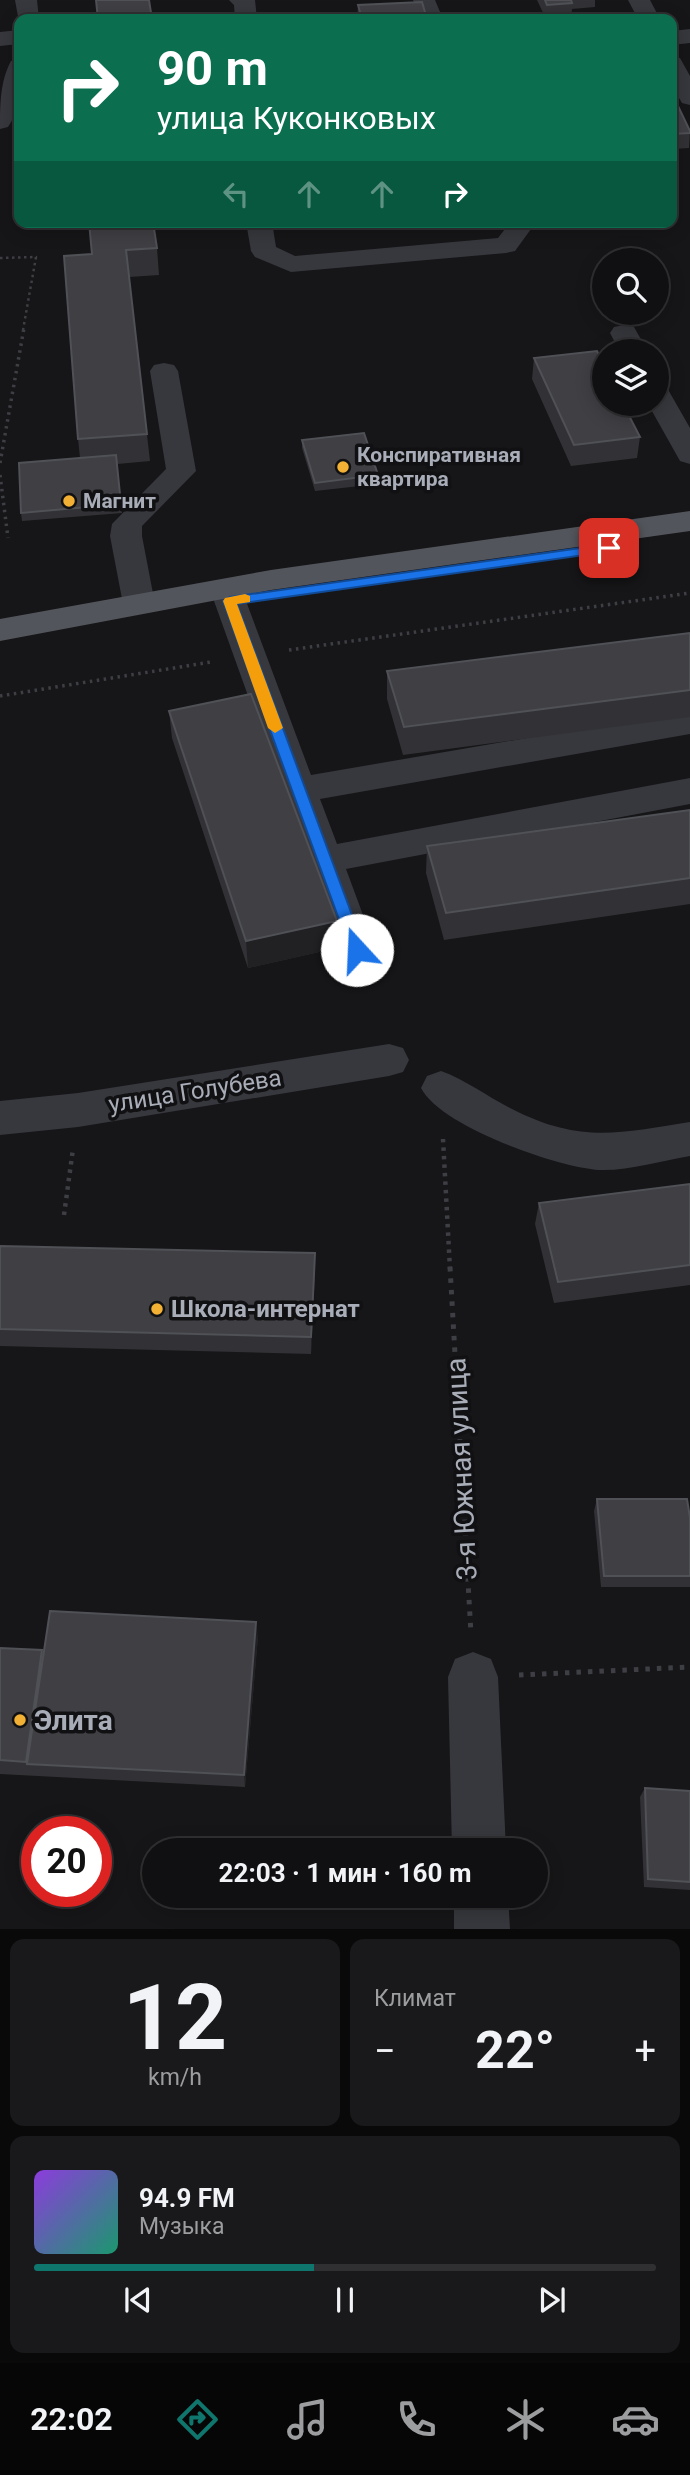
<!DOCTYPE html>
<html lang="ru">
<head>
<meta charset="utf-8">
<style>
	:root { --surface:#101012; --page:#19191b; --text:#f1f3f6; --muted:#9c9d9f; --line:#303032; --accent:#0f766e }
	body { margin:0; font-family:Roboto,sans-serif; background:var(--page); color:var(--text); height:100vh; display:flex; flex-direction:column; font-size:26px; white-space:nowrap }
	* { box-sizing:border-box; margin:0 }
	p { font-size:23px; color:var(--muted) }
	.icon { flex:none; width:38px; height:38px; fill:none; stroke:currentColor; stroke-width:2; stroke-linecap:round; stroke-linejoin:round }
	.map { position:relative; height:1929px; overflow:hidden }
	.drawer { display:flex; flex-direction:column; gap:10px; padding:10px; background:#09090a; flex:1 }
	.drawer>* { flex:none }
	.guide { position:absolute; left:14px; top:14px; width:663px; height:214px; border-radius:14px; box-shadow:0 4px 18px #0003,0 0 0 2px var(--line); background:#0b6e4f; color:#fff; overflow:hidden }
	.controls { position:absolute; left:592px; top:248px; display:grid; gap:14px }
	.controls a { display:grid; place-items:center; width:77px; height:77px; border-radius:50%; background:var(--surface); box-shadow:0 4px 18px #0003,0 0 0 2px var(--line); font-size:35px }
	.speed { position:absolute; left:21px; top:1816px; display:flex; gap:14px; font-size:35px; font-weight:700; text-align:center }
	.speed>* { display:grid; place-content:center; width:91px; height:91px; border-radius:50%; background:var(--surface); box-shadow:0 4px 18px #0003,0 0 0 2px var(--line); line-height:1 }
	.speed .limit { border:10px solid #d22; background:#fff; color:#111 }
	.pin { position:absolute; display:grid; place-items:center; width:60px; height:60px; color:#fff; margin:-30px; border-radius:14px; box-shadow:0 4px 10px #0006 }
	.me { position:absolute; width:77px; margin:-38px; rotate:340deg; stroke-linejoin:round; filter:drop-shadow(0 0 5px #0008) }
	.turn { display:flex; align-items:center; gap:24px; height:147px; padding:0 28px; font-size:32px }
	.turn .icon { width:91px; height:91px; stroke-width:2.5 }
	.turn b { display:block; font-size:49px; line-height:60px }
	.lanes { display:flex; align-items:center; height:66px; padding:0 28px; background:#0003; justify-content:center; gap:35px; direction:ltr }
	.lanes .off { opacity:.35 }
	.big { font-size:52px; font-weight:700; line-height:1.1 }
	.drawer .card { flex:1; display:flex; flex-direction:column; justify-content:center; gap:10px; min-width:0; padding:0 24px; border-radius:14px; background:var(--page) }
	.drawer .dial { align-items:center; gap:0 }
	.dial b { font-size:91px; line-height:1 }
	.song { display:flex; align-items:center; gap:21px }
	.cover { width:84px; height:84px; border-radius:10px; background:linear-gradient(135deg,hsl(270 70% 55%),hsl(160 70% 35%)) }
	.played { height:7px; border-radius:4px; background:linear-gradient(90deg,var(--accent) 45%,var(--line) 45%) }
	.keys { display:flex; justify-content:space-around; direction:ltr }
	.heat { display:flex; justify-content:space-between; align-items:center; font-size:38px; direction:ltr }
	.drawer .tiles { flex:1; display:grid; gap:10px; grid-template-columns:1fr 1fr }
	.card:last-child { grid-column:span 2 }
	.trip { position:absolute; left:142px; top:1838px; width:406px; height:70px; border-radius:35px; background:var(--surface); box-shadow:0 4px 18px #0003,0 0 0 2px var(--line); font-weight:700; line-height:70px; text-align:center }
	.tabs { display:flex; height:112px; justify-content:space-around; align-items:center; background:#060607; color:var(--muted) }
	.tabs .icon { width:49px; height:49px }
	.tabs .on { color:var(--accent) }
	.tabs b { font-size:32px; color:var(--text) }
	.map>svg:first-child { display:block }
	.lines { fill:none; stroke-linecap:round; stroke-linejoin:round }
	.path-far3 { stroke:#3d3f44; stroke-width:2.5; stroke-dasharray:2.5 3.5; stroke-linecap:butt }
	.path-far2 { stroke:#3d3f44; stroke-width:3.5; stroke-dasharray:2.5 4.5; stroke-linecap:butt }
	.path-far1 { stroke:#3d3f44; stroke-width:4.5; stroke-dasharray:3.5 5; stroke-linecap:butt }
	.path { stroke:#3d3f44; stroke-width:5; stroke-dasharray:4.5 7; stroke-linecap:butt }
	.minor { fill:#37383d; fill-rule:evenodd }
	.major { fill:#53555c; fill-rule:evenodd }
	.wall { fill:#323236 }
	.shaded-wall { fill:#212124 }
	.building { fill:#3f3f44; stroke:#4f5156; stroke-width:2 }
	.route { fill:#1a73e8; stroke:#114b97; stroke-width:2 }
	.slow { fill:#f59e0b }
	.poi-dot { fill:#f2b134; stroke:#111113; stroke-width:2.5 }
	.labels { text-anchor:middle; stroke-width:7; stroke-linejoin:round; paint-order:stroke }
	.far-poi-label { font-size:21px; font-weight:bold; fill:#a8adb8; stroke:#111113; text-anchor:start }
	.street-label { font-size:24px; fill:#a8adb8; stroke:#111113 }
	.poi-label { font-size:24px; font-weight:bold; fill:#a8adb8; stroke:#111113; text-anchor:start }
	.near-street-label { font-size:28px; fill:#a8adb8; stroke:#111113 }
	.near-poi-label { font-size:28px; font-weight:bold; fill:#a8adb8; stroke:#111113; text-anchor:start }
</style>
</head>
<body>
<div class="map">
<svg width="690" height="1929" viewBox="0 0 690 1929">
	<rect width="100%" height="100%" fill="#161618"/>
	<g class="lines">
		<path class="path-far3" d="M0 258 36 257 23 330"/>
		<path class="path-far2" d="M0 463 24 328
			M0 475 8 538
			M289 650 690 593
			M0 696 211 662"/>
		<path class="path-far1" d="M443 1139 450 1269
			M64 1215 73 1149"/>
		<path class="path" d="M450 1267 471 1634
			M519 1675 690 1667"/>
		<path class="minor" d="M15 0H37L39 19H19V22Z
			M229 0H255L257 19H235L234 5Z
			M413 0H435L443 19H421Z
			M628 0H650L660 19H638Z
			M690 29V43L672 45V31Z
			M19 30V44L0 46V32Z
			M672 56 680 58 690 76V105L682 103 672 86Z
			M19 59C20 82 22 107 8 127L0 129C0 106 0 81 11 61Z
			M246 222H272L276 247 295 256 498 238 505 229 502 222H528L531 229 515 251 506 253 291 272 255 257 251 251Z
			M624 325 634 327 648 352H620L610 333 614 327Z
			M164 363 174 365 178 371 196 471 142 526V536L155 604 150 611 139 614 128 611 123 604 110 536 112 524 166 469 150 371 154 365Z
			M656 383 666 386 690 428V464L680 461 648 404H656Z
			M230 591 241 594 246 601 311 775 690 710V734L320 799 337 844 690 778V804L346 869 376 950 371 960 357 965 343 960 214 601 219 594Z
			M389 1044 403 1048 409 1060 403 1072 389 1076 78 1127 0 1135V1101L78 1093Z
			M441 1071C466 1080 488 1097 512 1109 581 1144 619 1133 690 1122V1156C660 1161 629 1171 599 1170 556 1167 440 1126 421 1088L427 1076Z
			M473 1652 491 1659 498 1677 506 1850H452L448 1677 455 1659Z
			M454 1895H508L510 1929H454Z"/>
		<path class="major" d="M690 511V531L271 590 0 641V619L271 570Z"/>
	</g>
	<path class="wall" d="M537 0H595V7L572 9 571 17 546 19Z
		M358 5 427 19H357Z
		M672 107 690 131 689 148 672 149Z
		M89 222 157 248 159 275 129 277 150 461 117 464 122 513 22 521 21 513 80 458 78 439 92 254Z
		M534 358 640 437 637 458 571 466 532 379Z
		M302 440 378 475V484L315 491 302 448Z
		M690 633V717L403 755 387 699V671Z
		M169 711 337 921V948L248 968 172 738Z
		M690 810V904L444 940 426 873 427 846Z
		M690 1184V1285L554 1303 535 1224 539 1203Z
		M0 1246 315 1271 311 1354 0 1346Z
		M597 1499 690 1518V1587H601L594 1511Z
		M258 1636 245 1787 0 1774V1648L44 1653Z
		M645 1788 690 1791V1890L644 1887 640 1797Z"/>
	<path class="shaded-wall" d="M337 921V948L248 968 246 941Z
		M315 1253V1271L311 1354V1337Z
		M256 1622 258 1636 245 1787 244 1775Z
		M42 1650 49 1666 27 1764 26 1762Z"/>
	<path class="building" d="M96 0H149L152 19H98Z
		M545 0H571L572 3 547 5Z
		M422 2 427 19H362L358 5Z
		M678 106 690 131V133L672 134V107Z
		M89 222H153L157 248 126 250 147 434 78 439 64 256 92 254Z
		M597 351 604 365V404H623L640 437 574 445 534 358Z
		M364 433 378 475 315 483 302 440Z
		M116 455 121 504 21 513 19 463Z
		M690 633V690L404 727 387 671Z
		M251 694 337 921 246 941 169 711Z
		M690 810V878L446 913 427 846Z
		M690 1184V1265L558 1282 539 1203Z
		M0 1246 315 1253 311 1337 0 1329Z
		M597 1499H687L690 1518V1576H604Z
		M50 1611 256 1622 244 1775 27 1764Z
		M0 1648 42 1650 26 1762 0 1760Z
		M645 1788 690 1791V1882L648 1879Z"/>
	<path class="route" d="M609 544 613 545V551L237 604 365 950 363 955H352L223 601 230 597Z"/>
	<path class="slow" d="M245 594 250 596V602L237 604 283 728 275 733 268 728 223 601 225 598Z"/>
	<g class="poi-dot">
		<circle cx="343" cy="467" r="7"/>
		<circle cx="69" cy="501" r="7"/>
		<circle cx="157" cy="1309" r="7"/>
		<circle cx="20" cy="1720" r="7"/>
	</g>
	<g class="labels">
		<g class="far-poi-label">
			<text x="357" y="462">Конспиративная<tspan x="357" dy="24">квартира</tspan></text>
			<text x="83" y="508">Магнит</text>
		</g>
		<g class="street-label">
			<text transform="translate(195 1091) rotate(-9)" y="8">улица Голубева</text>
		</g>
		<g class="poi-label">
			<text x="171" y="1317">Школа-интернат</text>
		</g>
		<g class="near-street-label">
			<text transform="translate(461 1469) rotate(-93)" y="10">3-я Южная улица</text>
		</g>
		<g class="near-poi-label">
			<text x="34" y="1730">Элита</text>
		</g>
	</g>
</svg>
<div class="controls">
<a><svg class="icon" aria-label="search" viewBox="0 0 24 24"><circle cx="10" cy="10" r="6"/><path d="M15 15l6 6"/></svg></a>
<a><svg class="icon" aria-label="layers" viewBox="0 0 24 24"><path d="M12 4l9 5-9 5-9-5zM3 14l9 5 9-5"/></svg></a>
</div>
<div class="speed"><div class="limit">20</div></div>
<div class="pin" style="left:609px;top:548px;background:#d93025"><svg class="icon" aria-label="arrive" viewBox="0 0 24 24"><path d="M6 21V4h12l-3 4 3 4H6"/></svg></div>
<svg class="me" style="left:357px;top:950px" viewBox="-20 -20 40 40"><circle r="19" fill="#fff"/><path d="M0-13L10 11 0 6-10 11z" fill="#1a73e8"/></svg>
<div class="trip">22:03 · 1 мин · 160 m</div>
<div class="guide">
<div class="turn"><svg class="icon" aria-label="right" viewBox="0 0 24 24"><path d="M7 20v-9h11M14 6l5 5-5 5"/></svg><div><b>90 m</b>улица Куконковых</div></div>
<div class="lanes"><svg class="icon off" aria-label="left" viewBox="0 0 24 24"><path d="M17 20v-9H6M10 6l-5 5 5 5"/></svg><svg class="icon off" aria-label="ahead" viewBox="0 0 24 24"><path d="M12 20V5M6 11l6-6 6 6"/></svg><svg class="icon off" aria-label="ahead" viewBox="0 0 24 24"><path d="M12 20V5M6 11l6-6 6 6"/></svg><svg class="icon" aria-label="right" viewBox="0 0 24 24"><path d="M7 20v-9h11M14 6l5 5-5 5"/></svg></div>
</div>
</div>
<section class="drawer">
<div class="tiles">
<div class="card dial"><b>12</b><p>km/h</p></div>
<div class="card"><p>Климат</p>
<div class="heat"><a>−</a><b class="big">22°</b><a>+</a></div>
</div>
<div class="card">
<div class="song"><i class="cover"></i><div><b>94.9 FM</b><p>Музыка</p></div></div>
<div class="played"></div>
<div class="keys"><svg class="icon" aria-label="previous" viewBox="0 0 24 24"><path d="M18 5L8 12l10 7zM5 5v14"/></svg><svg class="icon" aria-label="pause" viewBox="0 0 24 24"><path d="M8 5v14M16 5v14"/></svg><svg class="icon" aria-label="next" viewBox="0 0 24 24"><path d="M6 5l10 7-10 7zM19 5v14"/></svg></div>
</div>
</div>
</section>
<nav class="tabs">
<b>22:02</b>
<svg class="icon on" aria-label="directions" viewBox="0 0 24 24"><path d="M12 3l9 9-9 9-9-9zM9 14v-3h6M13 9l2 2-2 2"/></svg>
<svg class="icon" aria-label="music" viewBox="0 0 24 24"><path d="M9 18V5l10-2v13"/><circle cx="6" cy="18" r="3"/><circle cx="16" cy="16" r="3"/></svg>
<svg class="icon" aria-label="phone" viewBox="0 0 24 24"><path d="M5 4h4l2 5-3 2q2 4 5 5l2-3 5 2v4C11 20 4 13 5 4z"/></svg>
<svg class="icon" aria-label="climate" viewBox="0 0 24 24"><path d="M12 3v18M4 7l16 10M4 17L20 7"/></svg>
<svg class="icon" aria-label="car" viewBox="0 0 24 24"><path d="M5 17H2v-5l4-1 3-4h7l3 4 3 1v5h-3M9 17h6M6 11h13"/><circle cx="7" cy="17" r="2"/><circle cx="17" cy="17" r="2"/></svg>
</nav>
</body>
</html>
